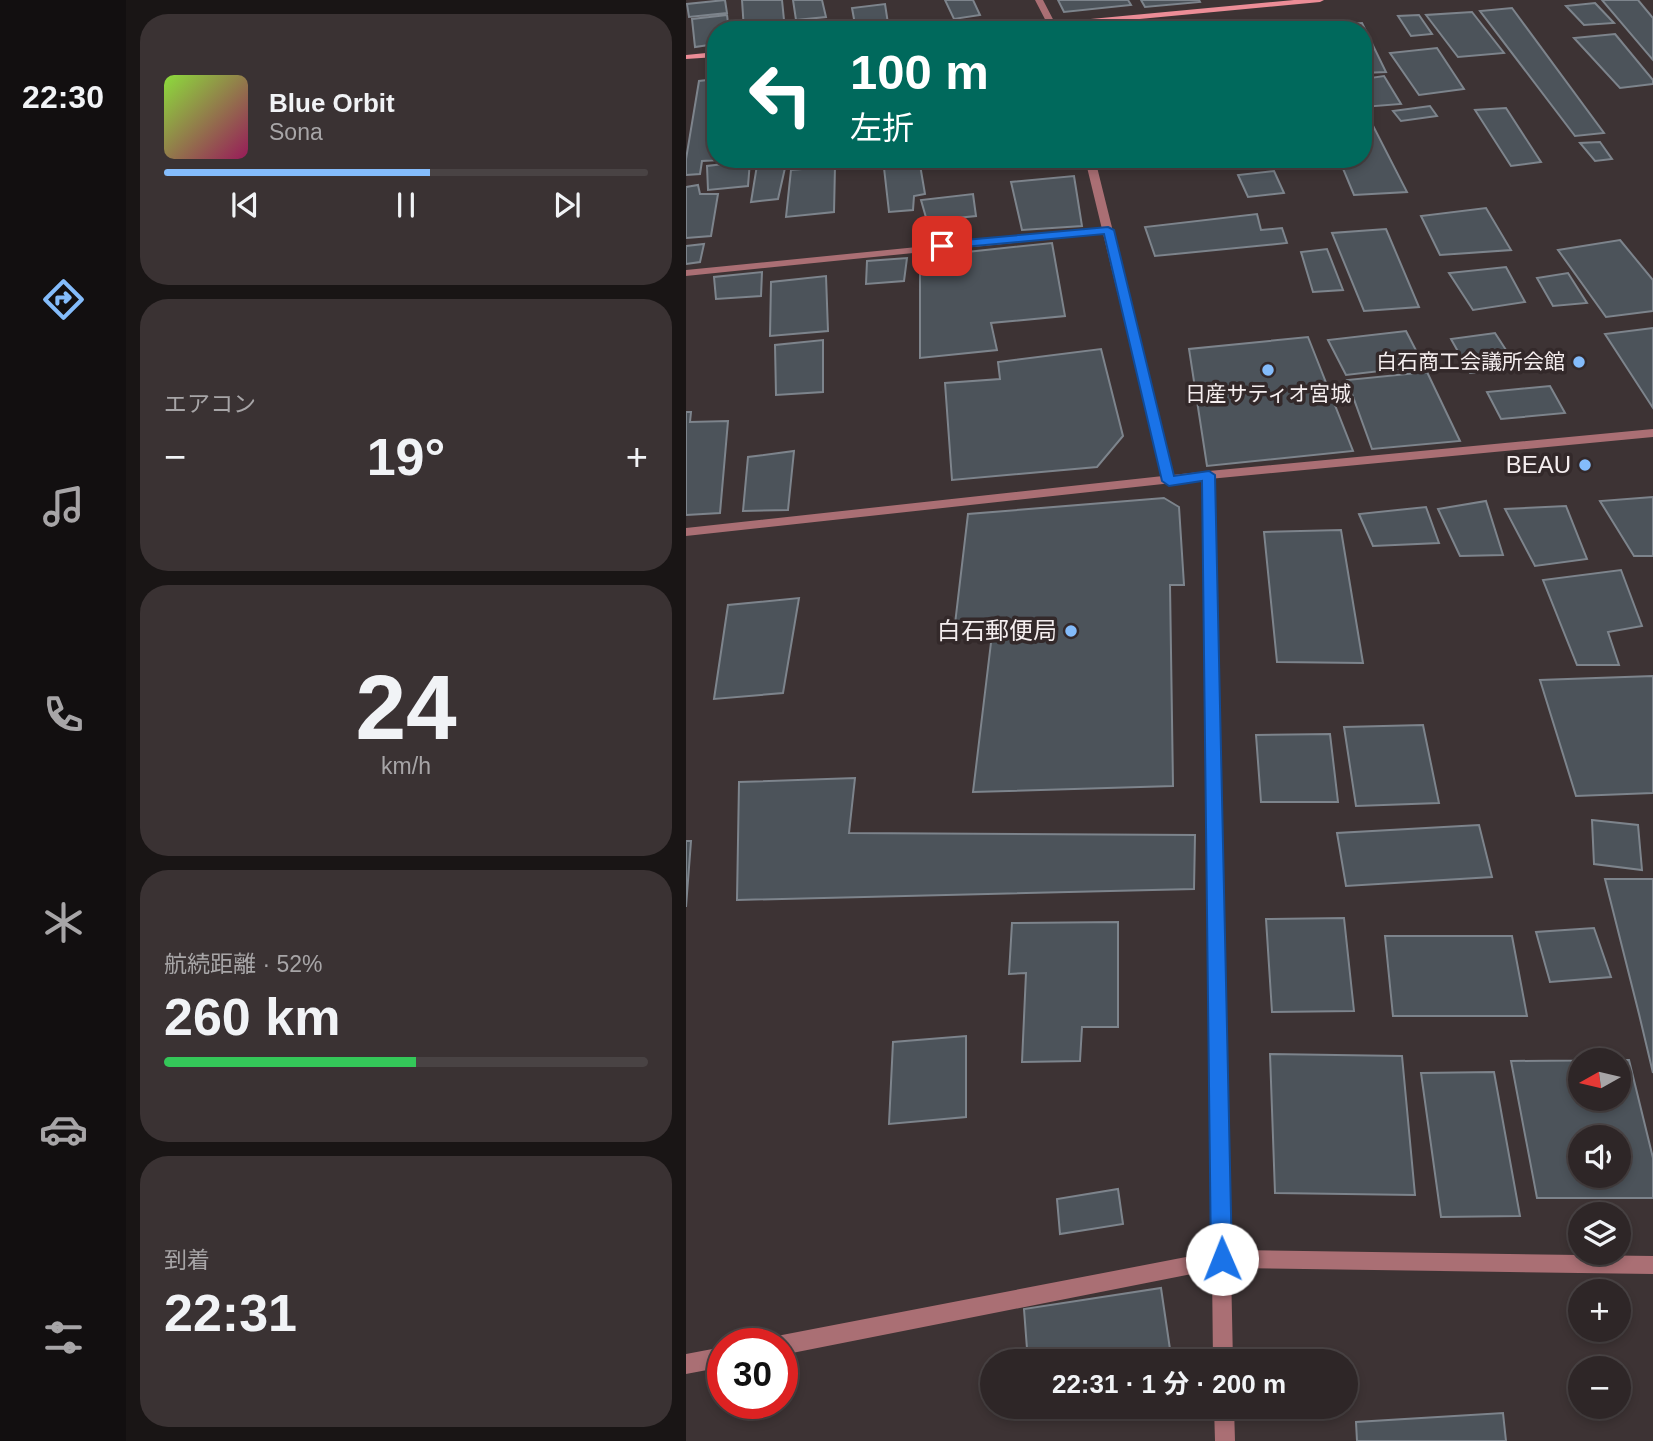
<!DOCTYPE html>
<html lang="ja">
<head>
<meta charset="utf-8">
<style>
	:root { --surface:#2e2627; --page:#3a3233; --text:#f1f3f6; --muted:#a7a5a7; --line:#494344; --accent:#84bcfb }
	body { margin:0; font-family:Helvetica,"Noto Sans JP",sans-serif; background:var(--page); color:var(--text); height:100vh; display:flex; flex-direction:column; font-size:26px; white-space:nowrap }
	* { box-sizing:border-box; margin:0 }
	p { font-size:23px; color:var(--muted) }
	.icon { flex:none; width:38px; height:38px; fill:none; stroke:currentColor; stroke-width:2; stroke-linecap:round; stroke-linejoin:round }
	.map { position:relative; flex:1; overflow:hidden }
	.sheet { display:flex; flex-direction:column; gap:14px; padding:14px; background:#191515; width:560px }
	.sheet>* { flex:none }
	.guide { position:absolute; left:21px; top:21px; width:665px; height:147px; border-radius:28px; box-shadow:0 4px 10px #0003,0 0 0 2px var(--line); background:#00695c; color:#fff; overflow:hidden }
	.needle { width:46px; rotate:262deg }
	.tools { position:absolute; left:882px; top:1048px; display:grid; gap:14px }
	.tools a { display:grid; place-items:center; width:63px; height:63px; border-radius:50%; background:var(--surface); box-shadow:0 4px 10px #0003,0 0 0 2px var(--line); font-size:35px }
	.speed { position:absolute; left:21px; top:1328px; display:flex; gap:14px; font-size:35px; font-weight:700; text-align:center }
	.speed>* { display:grid; place-content:center; width:91px; height:91px; border-radius:50%; background:var(--surface); box-shadow:0 4px 10px #0003,0 0 0 2px var(--line); line-height:1 }
	.speed .limit { border:10px solid #d22; background:#fff; color:#111 }
	.pin { position:absolute; display:grid; place-items:center; width:60px; height:60px; color:#fff; margin:-30px; border-radius:14px; box-shadow:0 4px 10px #0006 }
	.me { position:absolute; width:77px; margin:-38px; rotate:359deg; stroke-linejoin:round; filter:drop-shadow(0 0 5px #0008) }
	.turn { display:flex; align-items:center; gap:24px; height:147px; padding:0 28px; font-size:32px }
	.turn .icon { width:91px; height:91px; stroke-width:2.5 }
	.turn b { display:block; font-size:49px; line-height:60px }
	.big { font-size:52px; font-weight:700; line-height:1.1 }
	.sheet .card { flex:1; display:flex; flex-direction:column; justify-content:center; gap:10px; min-width:0; padding:0 24px; border-radius:28px; background:var(--page) }
	.sheet .dial { align-items:center; gap:0 }
	.dial b { font-size:91px; line-height:1 }
	.song { display:flex; align-items:center; gap:21px }
	.cover { width:84px; height:84px; border-radius:10px; background:linear-gradient(135deg,hsl(90 70% 55%),hsl(330 70% 35%)) }
	.played { height:7px; border-radius:4px; background:linear-gradient(90deg,var(--accent) 55%,var(--line) 55%) }
	.keys { display:flex; justify-content:space-around; direction:ltr }
	.heat { display:flex; justify-content:space-between; align-items:center; font-size:38px; direction:ltr }
	.charge { height:10px; border-radius:5px; background:linear-gradient(90deg,#34c759 52%,var(--line) 0) }
	.trip { position:absolute; left:294px; top:1349px; width:378px; height:70px; border-radius:35px; background:var(--surface); box-shadow:0 4px 10px #0003,0 0 0 2px var(--line); font-weight:700; line-height:70px; text-align:center }
	main { display:flex; flex:1; min-height:0 }
	.tab-bar { display:flex; flex-direction:column; width:126px; justify-content:space-around; align-items:center; background:#120f10; color:var(--muted) }
	.tab-bar .icon { width:49px; height:49px }
	.tab-bar .selected { color:var(--accent) }
	.tab-bar b { font-size:32px; color:var(--text) }
	.map>svg:first-child { display:block }
	.building { fill:#4c535a; stroke:#7d848c; stroke-width:2; fill-rule:evenodd }
	.lines { fill:none; stroke-linecap:round; stroke-linejoin:round }
	.service { fill:#aa6f74; fill-rule:evenodd }
	.minor { fill:#aa6f74; fill-rule:evenodd }
	.tertiary { fill:#aa6f74; fill-rule:evenodd }
	.secondary { fill:#ec8d97; fill-rule:evenodd }
	.route { fill:#1a73e8; stroke:#114b97; stroke-width:2 }
	.poi-dot { fill:#84bcfb; stroke:#33292a; stroke-width:2.5 }
	.labels { text-anchor:middle; stroke-width:7; stroke-linejoin:round; paint-order:stroke }
	.far-poi-label { font-size:21px; fill:#f5eeef; stroke:#33292a; text-anchor:end }
	.poi-label { font-size:24px; fill:#f5eeef; stroke:#33292a; text-anchor:end }
</style>
</head>
<body>
<main>
<nav class="tab-bar">
<b>22:30</b>
<svg class="icon selected" aria-label="directions" viewBox="0 0 24 24"><path d="M12 3l9 9-9 9-9-9zM9 14v-3h6M13 9l2 2-2 2"/></svg>
<svg class="icon" aria-label="music" viewBox="0 0 24 24"><path d="M9 18V5l10-2v13"/><circle cx="6" cy="18" r="3"/><circle cx="16" cy="16" r="3"/></svg>
<svg class="icon" aria-label="phone" viewBox="0 0 24 24"><path d="M5 4h4l2 5-3 2q2 4 5 5l2-3 5 2v4C11 20 4 13 5 4z"/></svg>
<svg class="icon" aria-label="climate" viewBox="0 0 24 24"><path d="M12 3v18M4 7l16 10M4 17L20 7"/></svg>
<svg class="icon" aria-label="car" viewBox="0 0 24 24"><path d="M5 17H2v-5l4-1 3-4h7l3 4 3 1v5h-3M9 17h6M6 11h13"/><circle cx="7" cy="17" r="2"/><circle cx="17" cy="17" r="2"/></svg>
<svg class="icon" aria-label="filters" viewBox="0 0 24 24"><path d="M4 7h16M4 17h16"/><circle cx="9" cy="7" r="2"/><circle cx="15" cy="17" r="2"/></svg>
</nav>
<section class="sheet">
<div class="card">
<div class="song"><i class="cover"></i><div><b>Blue Orbit</b><p>Sona</p></div></div>
<div class="played"></div>
<div class="keys"><svg class="icon" aria-label="previous" viewBox="0 0 24 24"><path d="M18 5L8 12l10 7zM5 5v14"/></svg><svg class="icon" aria-label="pause" viewBox="0 0 24 24"><path d="M8 5v14M16 5v14"/></svg><svg class="icon" aria-label="next" viewBox="0 0 24 24"><path d="M6 5l10 7-10 7zM19 5v14"/></svg></div>
</div>
<div class="card"><p>エアコン</p>
<div class="heat"><a>−</a><b class="big">19°</b><a>+</a></div>
</div>
<div class="card dial"><b>24</b><p>km/h</p></div>
<div class="card"><p>航続距離 · 52%</p><b class="big">260 km</b><div class="charge"></div></div>
<div class="card"><p>到着</p><b class="big">22:31</b></div>
</section>
<div class="map">
<svg width="967" height="1441" viewBox="0 0 967 1441">
	<rect width="100%" height="100%" fill="#3d3334"/>
	<path class="building" d="M39 0 41 13 3 17 1 4Z
		M56 0H96L99 30H58Z
		M107 0H136L140 17 110 20Z
		M259 0H287L294 15 268 19Z
		M372 0H442L445 5 378 12Z
		M455 0H513L514 2 459 7Z
		M916 0H952L967 18V60Z
		M909 3 928 23 898 25 880 6Z
		M199 4 203 30H170L166 8Z
		M826 8 918 133 889 136 794 11Z
		M786 12 818 53 772 57 740 15Z
		M41 15 43 30H30V44L9 47 6 19Z
		M733 15 746 34 725 36 712 16Z
		M676 23 700 72 677 73V30H630L628 27Z
		M929 34 967 80V84L934 88 888 38Z
		M751 48 778 89 733 95 704 53Z
		M698 76 715 104 677 107V79Z
		M30 79V159L35 160 16 161 14 174 0 175V159L13 81Z
		M744 106 751 116 715 121 707 111Z
		M820 108 855 162 825 166 789 110Z
		M677 112H680L721 192 668 195 653 159H677Z
		M914 142 926 159 909 161 894 143Z
		M72 159H101L92 199 65 202Z
		M197 159H233L239 194 228 196 227 210 203 212Z
		M483 159H525L526 163 485 167Z
		M64 161 62 186 22 190 21 166Z
		M149 166 148 212 100 217 105 170Z
		M588 171 598 193 562 197 552 175Z
		M388 176 396 226 336 230 325 182Z
		M12 185 14 194H32L25 236 0 238V187Z
		M287 194 290 216 241 221 235 200Z
		M800 208 825 250 754 255 735 216Z
		M571 214 575 230 596 228 601 243 469 256 459 227Z
		M700 229 733 307 678 311 646 233Z
		M934 240 967 280V311L920 317 872 250Z
		M366 243 379 316 305 323 311 350 234 358V257Z
		M18 244 14 262 0 264V246Z
		M641 249 657 290 627 292 615 252Z
		M221 258 218 281 180 284 181 261Z
		M820 267 839 302 787 310 763 273Z
		M76 272 75 296 30 299 28 277Z
		M882 273 901 303 867 306 851 278Z
		M140 276 142 331 84 336 85 282Z
		M967 328V408L919 334Z
		M720 331 738 366 660 375 642 340Z
		M809 333 831 367 784 373 765 339Z
		M622 337 667 451 521 466 503 349Z
		M137 340V392L90 395 89 345Z
		M415 349 437 436 411 467 266 480 259 383 314 379 312 362Z
		M741 372 774 441 686 449 661 380Z
		M864 386 879 413 815 419 801 392Z
		M0 412H5L4 422 42 421 34 513 0 515Z
		M108 451 102 510 57 511 62 457Z
		M967 497V556H948L914 501Z
		M478 498 493 507 498 585H484L487 786 287 792 307 626 269 624 282 514Z
		M800 501 817 555 774 556 752 509Z
		M880 506 901 559 849 566 819 509Z
		M740 507 753 543 687 546 673 514Z
		M655 530 677 663 591 662 578 532Z
		M935 570 956 626 922 632 933 665H891L857 580Z
		M113 598 97 693 28 699 42 605Z
		M967 676V793L890 796 854 680Z
		M737 725 753 803 670 806 658 727Z
		M644 734 652 802H575L570 735Z
		M169 778 163 833 509 835 508 889 51 900 53 782Z
		M906 820 952 825 956 870 908 864Z
		M793 825 806 877 660 886 651 833Z
		M0 841H5L0 907Z
		M919 879H967V1073L953 1014Z
		M658 918 668 1011 586 1012 580 919Z
		M432 922V1027H396L394 1061 336 1062 340 973 323 974 326 923Z
		M908 928 925 977 864 982 850 932Z
		M699 936H826L841 1016H707Z
		M280 1036V1117L203 1124 207 1042Z
		M584 1054 716 1056 729 1195 589 1193Z
		M943 1060 967 1158V1198H851L825 1061ZM894 1060H933V1099H894ZM894 1138H933V1176H894Z
		M808 1072 834 1216 755 1217 735 1073Z
		M432 1189 437 1224 374 1234 371 1199Z
		M475 1288 485 1356 452 1362H342L338 1309Z
		M817 1413 820 1441H671L670 1422Z"/>
	<g class="lines">
		<path class="service" d="M422 228 427 231 425 233 0 276V270Z"/>
		<path class="minor" d="M399 159H409L489 481 483 485 477 481Z
			M523 471 529 475 545 1250 967 1256V1274L545 1268 547 1362H527L526 1270 96 1355V1344H87L89 1338 96 1335 526 1252 517 475Z
			M37 1347V1367L0 1374V1354Z
			M528 1407H548L549 1441H529Z"/>
		<path class="tertiary" d="M349 0H357L370 25 369 27H363Z
			M967 429V437L523 479 0 536V528L523 471Z"/>
		<path class="secondary" d="M608 0H638L634 2 337 30H304L308 28Z
			M30 52V57L0 59V55Z"/>
	</g>
	<path class="route" d="M422 227 428 230 488 476 523 471 529 475 546 1259 543 1266 536 1269 528 1266 525 1259 516 481 483 486 476 481 418 234 256 249 250 246 256 242Z"/>
	<g class="poi-dot">
		<circle cx="893" cy="362" r="7"/>
		<circle cx="582" cy="370" r="7"/>
		<circle cx="899" cy="465" r="7"/>
		<circle cx="385" cy="631" r="7"/>
	</g>
	<g class="labels">
		<g class="far-poi-label">
			<text x="879" y="369">白石商工会議所会館</text>
			<text x="582" y="401" text-anchor="middle">日産サティオ宮城</text>
		</g>
		<g class="poi-label">
			<text x="885" y="473">BEAU</text>
			<text x="371" y="639">白石郵便局</text>
		</g>
	</g>
</svg>
<div class="tools">
<a><svg class="needle" viewBox="-14 -14 28 28"><path d="M0-13l5 13h-10z" fill="#e53935"/><path d="M0 13l5-13h-10z" fill="#a7a5a7"/></svg></a>
<a><svg class="icon" aria-label="sound" viewBox="0 0 24 24"><path d="M4 9h4l5-4v14l-5-4H4zM17 9q2 3 0 6"/></svg></a>
<a><svg class="icon" aria-label="layers" viewBox="0 0 24 24"><path d="M12 4l9 5-9 5-9-5zM3 14l9 5 9-5"/></svg></a>
<a>+</a>
<a>−</a>
</div>
<div class="speed"><div class="limit">30</div></div>
<div class="pin" style="left:256px;top:246px;background:#d93025"><svg class="icon" aria-label="arrive" viewBox="0 0 24 24"><path d="M6 21V4h12l-3 4 3 4H6"/></svg></div>
<svg class="me" style="left:536px;top:1259px" viewBox="-20 -20 40 40"><circle r="19" fill="#fff"/><path d="M0-13L10 11 0 6-10 11z" fill="#1a73e8"/></svg>
<div class="trip">22:31 · 1 分 · 200 m</div>
<div class="guide">
<div class="turn"><svg class="icon" aria-label="left" viewBox="0 0 24 24"><path d="M17 20v-9H6M10 6l-5 5 5 5"/></svg><div><b>100 m</b>左折</div></div>
</div>
</div>
</main>
</body>
</html>
